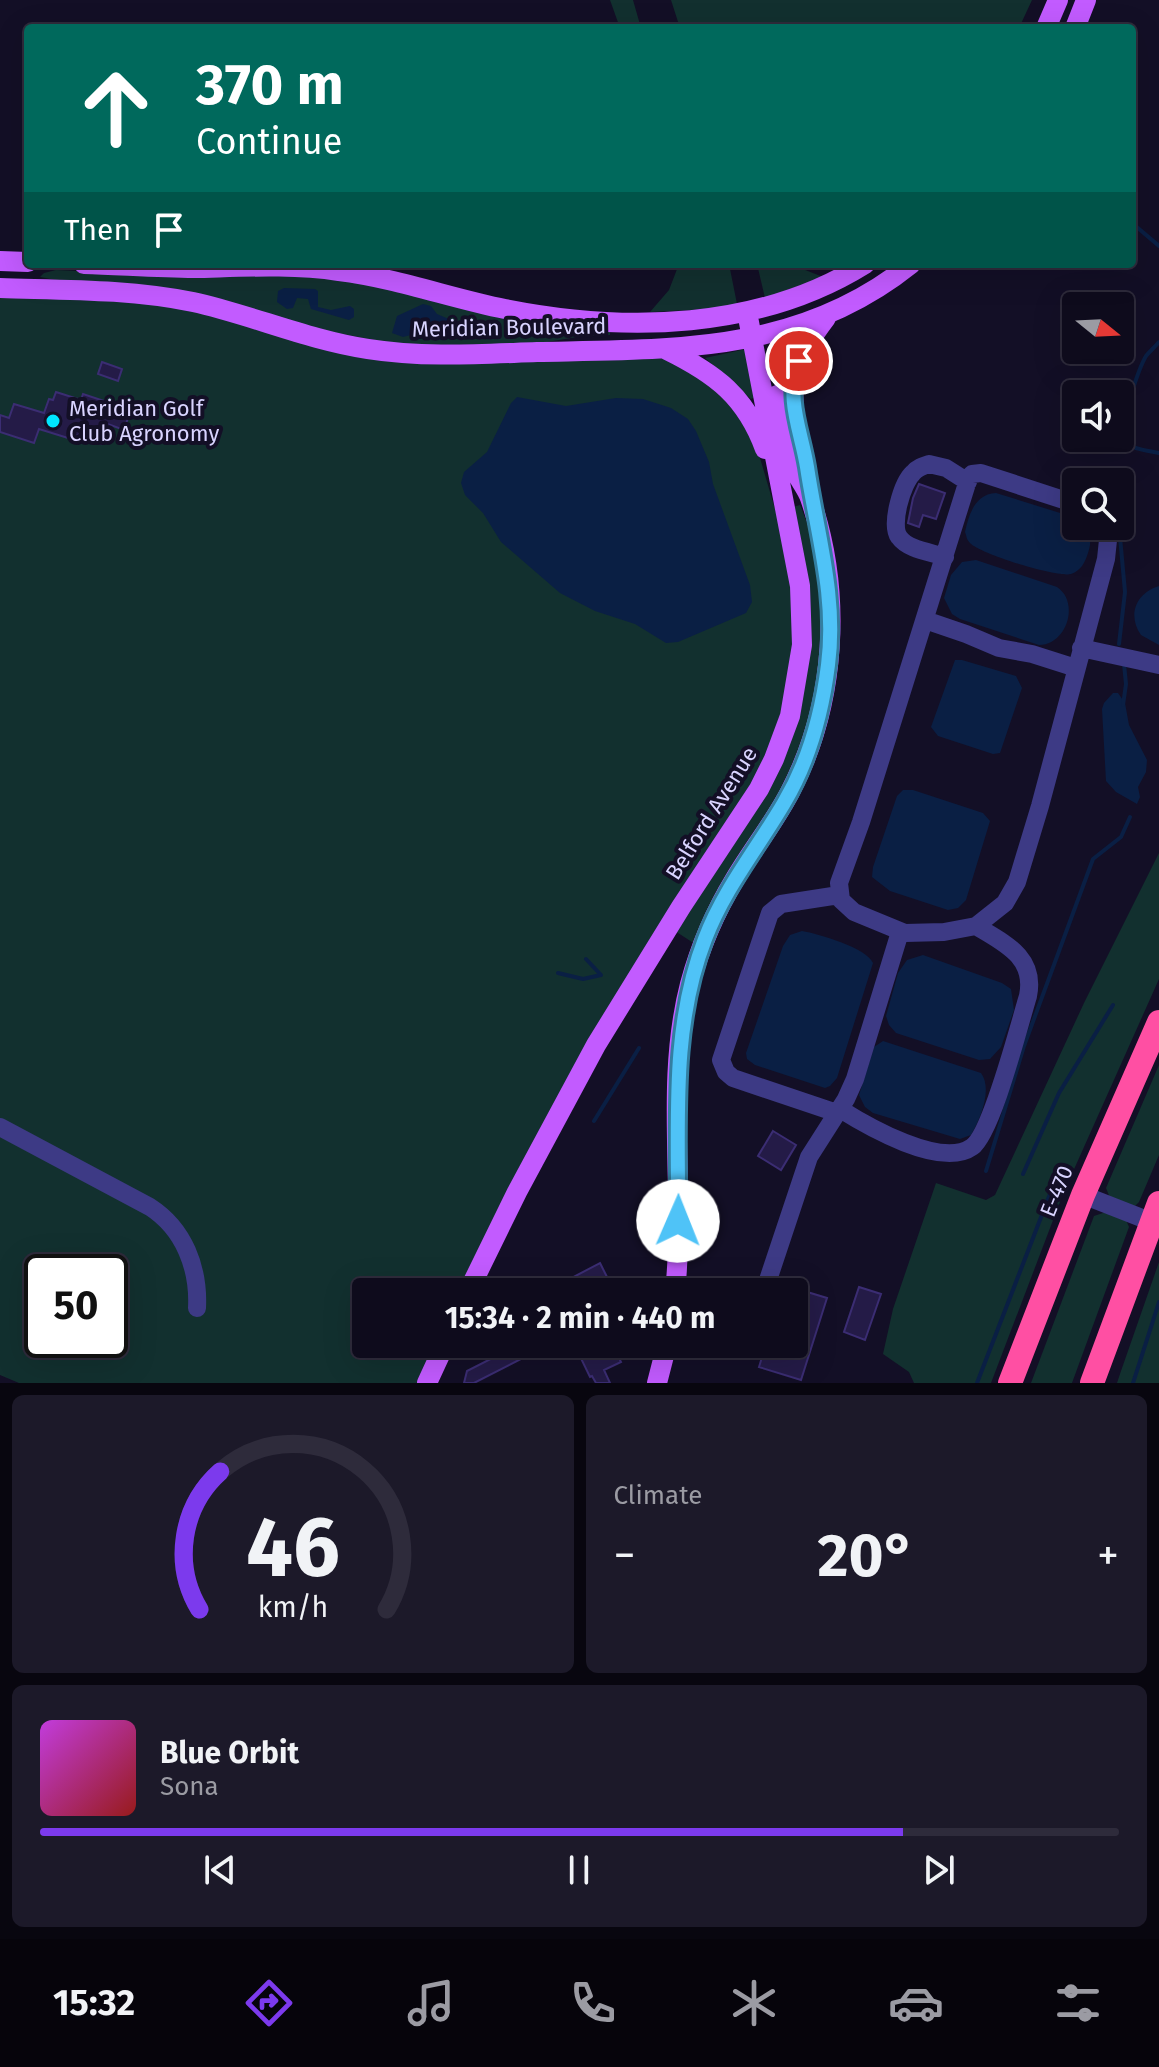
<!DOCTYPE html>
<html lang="en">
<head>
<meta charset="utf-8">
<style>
	:root { --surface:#0e0b1c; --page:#1c1929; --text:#f1f3f6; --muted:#9b9ba3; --line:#2e2b3b; --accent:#7c3aed }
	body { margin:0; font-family:"Fira Sans",sans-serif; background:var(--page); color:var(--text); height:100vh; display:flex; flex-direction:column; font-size:30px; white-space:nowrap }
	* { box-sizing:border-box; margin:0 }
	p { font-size:26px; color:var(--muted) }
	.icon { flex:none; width:44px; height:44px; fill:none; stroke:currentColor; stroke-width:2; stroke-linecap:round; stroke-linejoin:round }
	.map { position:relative; height:1383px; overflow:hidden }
	.side { display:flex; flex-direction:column; gap:12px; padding:12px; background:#08060f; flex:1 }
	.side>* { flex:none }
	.hud { position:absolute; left:24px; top:24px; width:1112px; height:244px; border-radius:8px; box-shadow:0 8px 32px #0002,0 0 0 2px var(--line); background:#00695c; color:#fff; overflow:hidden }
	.needle { width:52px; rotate:108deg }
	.fabs { position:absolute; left:1062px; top:292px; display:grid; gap:16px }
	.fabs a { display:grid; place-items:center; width:72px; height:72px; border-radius:8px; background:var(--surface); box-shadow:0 8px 32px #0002,0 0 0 2px var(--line); font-size:40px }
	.speed { position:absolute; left:24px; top:1254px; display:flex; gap:16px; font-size:40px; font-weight:700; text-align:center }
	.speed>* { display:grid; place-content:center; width:104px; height:104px; border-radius:50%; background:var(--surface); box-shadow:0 8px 32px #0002,0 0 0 2px var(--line); line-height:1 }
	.speed .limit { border:4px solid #111; border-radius:12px; background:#fff; color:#111 }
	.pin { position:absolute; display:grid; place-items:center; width:68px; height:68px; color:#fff; margin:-34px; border:4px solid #fff; border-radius:50%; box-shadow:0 2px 8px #0007 }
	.me { position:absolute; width:88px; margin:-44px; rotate:1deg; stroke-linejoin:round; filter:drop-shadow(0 0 6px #0008) }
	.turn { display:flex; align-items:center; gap:28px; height:168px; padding:0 40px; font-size:36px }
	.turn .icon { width:104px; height:104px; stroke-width:2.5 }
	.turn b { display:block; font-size:56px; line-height:68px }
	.then { display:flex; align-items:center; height:76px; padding:0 40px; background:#0003; gap:16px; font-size:30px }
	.big { font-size:60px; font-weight:700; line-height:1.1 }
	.side .card { flex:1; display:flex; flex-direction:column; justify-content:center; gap:12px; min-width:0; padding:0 28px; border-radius:12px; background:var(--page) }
	.side .dial { align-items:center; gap:0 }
	.dial svg { height:208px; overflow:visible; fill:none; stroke:var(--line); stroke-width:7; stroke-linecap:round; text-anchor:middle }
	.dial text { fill:var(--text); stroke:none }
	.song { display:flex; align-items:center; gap:24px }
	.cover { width:96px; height:96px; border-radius:12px; background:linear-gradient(135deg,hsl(290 70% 55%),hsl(0 70% 35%)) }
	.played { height:8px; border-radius:4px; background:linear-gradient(90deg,var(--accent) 80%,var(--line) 80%) }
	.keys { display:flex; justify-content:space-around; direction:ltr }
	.heat { display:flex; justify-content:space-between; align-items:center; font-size:44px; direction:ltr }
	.side .tiles { flex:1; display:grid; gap:12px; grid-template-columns:1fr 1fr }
	.card:last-child { grid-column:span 2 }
	.trip { position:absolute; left:352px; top:1278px; width:456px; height:80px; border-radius:8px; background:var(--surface); box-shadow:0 8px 32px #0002,0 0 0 2px var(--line); font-weight:700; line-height:80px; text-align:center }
	.dock { display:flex; height:128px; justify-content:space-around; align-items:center; background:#06040b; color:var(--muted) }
	.dock .icon { width:56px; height:56px }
	.dock .current { color:var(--accent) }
	.dock b { font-size:36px; color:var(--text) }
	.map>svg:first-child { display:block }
	.green { fill:#12302f; fill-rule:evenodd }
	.water { fill:#0a1f44 }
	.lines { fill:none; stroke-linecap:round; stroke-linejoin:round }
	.stream { stroke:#0a1f44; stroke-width:4 }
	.building { fill:#241b47; stroke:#3b2d73; stroke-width:2 }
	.minor { stroke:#3d3a85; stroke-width:18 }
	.major { stroke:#c25bff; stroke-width:20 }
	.highway { stroke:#ff4fa3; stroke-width:24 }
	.route-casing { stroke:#337fa1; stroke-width:20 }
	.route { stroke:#4fc3f7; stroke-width:14 }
	.poi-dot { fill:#00e5ff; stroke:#130f26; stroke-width:3 }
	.labels { text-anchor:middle; stroke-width:8; stroke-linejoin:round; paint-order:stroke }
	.street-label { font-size:22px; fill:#d9d4ff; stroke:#130f26 }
	.poi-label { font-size:22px; fill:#d9d4ff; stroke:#130f26; text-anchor:start }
</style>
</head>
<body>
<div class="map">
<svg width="1159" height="1383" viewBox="0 0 1159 1383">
	<rect width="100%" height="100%" fill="#130f26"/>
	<path class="green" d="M610 0H633L641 28H620Z
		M671 0H1032L1019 28H680Z
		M679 264H729L737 304 729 308 650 312 669 290Z
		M757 264H790L823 277 765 298Z
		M56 270 180 276H321L610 328V335L577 337 535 344 401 345 40 277 44 273Z
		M0 295 120 299 196 310 291 340 666 358 719 388 755 441 785 543 791 572 795 632 787 696 768 755 460 1292H366V1344H437L419 1383H19L0 1375ZM42 1272H110V1340H42Z
		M746 349 755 397 751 399 705 358Z
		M800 505C836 588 825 684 793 767 785 788 771 807 761 826 739 866 717 905 695 944L675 931 796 721 793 507Z
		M1159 853V979L1063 1194 991 1383H914L909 1372 883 1354 893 1309 936 1183 986 1200 995 1195 1084 1003Z
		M1159 1065V1155L1139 1202 1135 1206 1110 1198 1106 1188Z
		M1106 1212 1126 1220 1129 1227 1072 1383H1031L1094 1216Z
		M1159 1262V1383H1117L1121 1371Z"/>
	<path class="water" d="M284 288 315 289 318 291V307L331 310 350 306 354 309V317L349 320 311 309 308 299 297 298 293 308 287 309 277 302 278 291Z
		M423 304 431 306 437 314 451 320 452 336 441 340 423 332 403 337 392 333 397 316Z
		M517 397 566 406 616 398 643 399 671 408 688 419 696 431 709 462 713 484 750 585 752 602 746 613 678 642 666 643 635 624 595 611 560 593 501 542 483 513 465 495 461 483 464 472 487 452 511 403Z
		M996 493 1073 517 1076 518V526H1086C1092 536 1091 545 1087 556 1084 564 1080 571 1071 574 1058 578 980 554 970 543 966 539 967 537 965 532 969 514 975 494 996 493Z
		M976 560 1057 587C1080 602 1067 645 1039 645L960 619 952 614 944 598 951 575 962 562Z
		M1159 586V645L1141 635C1127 615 1136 593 1159 586Z
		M955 660H962L1016 676 1022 688 1000 753 993 754 938 736 931 727Z
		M1113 693H1118L1125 703 1129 725 1147 760 1146 772 1138 787 1140 797 1137 804 1116 792 1106 781 1102 709 1104 703Z
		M903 790H913L983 813 990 821 966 900 958 908 948 910 890 891 872 877 873 867 897 796Z
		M802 931C819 934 867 948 873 963L837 1078 830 1086 825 1088 755 1065 747 1059 746 1053 783 946 790 935Z
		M923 955 1002 983 1011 989 1014 1010 1001 1047 990 1059 979 1060 896 1033 889 1025 886 1016 898 973 907 960Z
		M883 1041 981 1073C993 1089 980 1120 971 1135L960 1139 873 1113 865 1107 859 1095 874 1047Z"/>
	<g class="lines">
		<path class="stream" d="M1132 223 1159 246
			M1159 342C1155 347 1150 351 1146 356 1139 368 1118 428 1124 441 1129 449 1150 451 1159 453
			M1119 644 1125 592 1119 526
			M1123 705 1126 684 1124 664
			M558 973 583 979 601 975 586 959
			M594 1121 639 1048
			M986 1171 1024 1046 1093 859 1121 837 1130 817
			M1023 1174 1059 1093 1113 1005
			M977 1383 1050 1194
			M1133 1383 1159 1302"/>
	</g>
	<path class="building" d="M102 362 122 369 118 381 98 374Z
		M56 392 81 400 83 394 119 406 120 402 132 406 124 430 108 424 101 444 70 433 68 438 39 429 34 443 0 432V415L9 418 14 404 44 413 49 399 53 400Z
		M919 484 945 493 936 519 923 515 919 527 908 523 913 498Z
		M773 1131 796 1145 781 1170 758 1156Z
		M600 1263 612 1287 604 1292H565L566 1287 564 1282Z
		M859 1287 881 1294 865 1340 844 1332Z
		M794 1288 827 1298 801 1380 759 1367 766 1344H794Z
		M520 1344H550L474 1383H464L467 1371Z
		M574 1344H612L621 1362 604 1370 610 1383H596L592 1376 590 1377Z"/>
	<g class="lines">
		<path class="minor" d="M1076 504 981 473 972 474 969 477 861 822 839 883 841 900 854 912 905 933 944 932 976 926 1005 903 1017 882 1040 806 1106 559 1108 540 1106 526
			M945 557C931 552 908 550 899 537 890 525 902 483 913 473 917 468 923 466 929 464L946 468 968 482
			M925 620 966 634 999 648 1032 654 1076 668
			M1081 648 1159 665
			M840 1109C867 1126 941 1169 972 1147 992 1133 1019 1025 1028 996 1036 957 1004 943 976 926
			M837 1113 733 1078 726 1072 721 1060 770 913 781 904 839 895
			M0 1127 150 1207C184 1229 199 1268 197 1308
			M1083 1195 1152 1222
			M764 1292 809 1157 846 1099 855 1079 900 932"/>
		<path class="major" d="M1046 28 1058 0
			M1075 28 1086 0
			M0 261 28 262
			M84 264C121 265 157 268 194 268 243 267 291 264 339 271 396 278 450 298 505 309 626 333 759 330 865 264
			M0 288C64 290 130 289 193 302 252 315 308 340 368 349 425 358 480 354 537 352 674 349 799 354 911 264
			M667 350C716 374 746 397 765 449
			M797 428C787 380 797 356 826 318
			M468 1292 517 1192 596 1045 681 907 759 789 774 759 790 716 802 645 800 586 747 312
			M675 1292C686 1190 664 1084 690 984 700 947 715 912 735 879 752 850 774 823 790 792 836 704 843 593 810 498 806 487 797 478 794 466 787 443 782 419 777 395
			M427 1383 445 1344
			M657 1383 667 1344"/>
		<path class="highway" d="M1010 1383 1083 1195 1159 1022
			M1092 1383 1159 1203"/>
	</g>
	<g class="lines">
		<g class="route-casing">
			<path id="route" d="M678 1221C679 1126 670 1029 705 939 724 889 757 849 784 803 809 761 822 713 828 665 837 597 817 534 807 467 801 430 785 399 799 361"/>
		</g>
		<use href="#route" class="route"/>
	</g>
	<circle class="poi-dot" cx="53" cy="421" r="8"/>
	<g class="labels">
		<g class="street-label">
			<text transform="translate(509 327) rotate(-1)" y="8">Meridian Boulevard</text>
			<text transform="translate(711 813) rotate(-58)" y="8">Belford Avenue</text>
			<text transform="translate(1056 1191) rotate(-68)" y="8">E-470</text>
		</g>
		<g class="poi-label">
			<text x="69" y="416">Meridian Golf<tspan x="69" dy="25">Club Agronomy</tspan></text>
		</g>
	</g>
</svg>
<div class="fabs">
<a><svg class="needle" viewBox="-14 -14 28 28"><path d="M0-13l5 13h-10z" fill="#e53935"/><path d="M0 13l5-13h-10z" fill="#9b9ba3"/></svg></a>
<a><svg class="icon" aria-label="sound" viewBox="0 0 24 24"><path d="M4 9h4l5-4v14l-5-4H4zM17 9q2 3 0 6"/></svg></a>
<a><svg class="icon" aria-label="search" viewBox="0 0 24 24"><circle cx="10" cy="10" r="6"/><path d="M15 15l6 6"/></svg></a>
</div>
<div class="speed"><div class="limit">50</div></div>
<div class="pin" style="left:799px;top:361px;background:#d93025"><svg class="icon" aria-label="arrive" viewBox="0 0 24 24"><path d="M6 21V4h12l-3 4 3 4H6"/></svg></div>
<svg class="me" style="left:678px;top:1221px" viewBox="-20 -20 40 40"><circle r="19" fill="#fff"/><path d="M0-13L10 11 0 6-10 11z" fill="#4fc3f7"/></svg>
<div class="trip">15:34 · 2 min · 440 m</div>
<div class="hud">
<div class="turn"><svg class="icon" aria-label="ahead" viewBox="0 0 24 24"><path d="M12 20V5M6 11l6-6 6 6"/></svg><div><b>370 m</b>Continue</div></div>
<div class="then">Then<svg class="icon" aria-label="arrive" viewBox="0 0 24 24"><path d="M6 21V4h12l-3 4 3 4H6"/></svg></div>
</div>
</div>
<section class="side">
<div class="tiles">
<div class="card dial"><svg viewBox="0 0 100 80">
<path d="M14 69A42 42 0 1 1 86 69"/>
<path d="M14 69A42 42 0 0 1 22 16" stroke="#7c3aed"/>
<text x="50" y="56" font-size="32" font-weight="700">46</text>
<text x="50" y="72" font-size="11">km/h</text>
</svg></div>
<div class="card"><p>Climate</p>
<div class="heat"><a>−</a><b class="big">20°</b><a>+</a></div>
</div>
<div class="card">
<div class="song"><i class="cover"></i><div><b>Blue Orbit</b><p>Sona</p></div></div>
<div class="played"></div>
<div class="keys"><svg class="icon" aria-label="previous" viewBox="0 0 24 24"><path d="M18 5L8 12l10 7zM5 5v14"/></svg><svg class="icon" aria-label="pause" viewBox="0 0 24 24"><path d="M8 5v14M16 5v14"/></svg><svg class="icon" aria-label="next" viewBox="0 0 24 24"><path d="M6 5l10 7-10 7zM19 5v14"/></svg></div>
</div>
</div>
</section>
<nav class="dock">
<b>15:32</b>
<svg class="icon current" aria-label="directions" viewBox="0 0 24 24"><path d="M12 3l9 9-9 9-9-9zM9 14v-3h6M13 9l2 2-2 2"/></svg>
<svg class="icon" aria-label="music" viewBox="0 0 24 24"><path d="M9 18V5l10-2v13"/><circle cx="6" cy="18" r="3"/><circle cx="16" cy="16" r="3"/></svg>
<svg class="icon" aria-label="phone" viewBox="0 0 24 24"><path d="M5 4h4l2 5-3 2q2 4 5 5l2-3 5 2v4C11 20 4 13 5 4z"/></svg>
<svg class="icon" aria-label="climate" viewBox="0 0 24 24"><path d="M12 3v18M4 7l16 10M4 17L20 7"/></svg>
<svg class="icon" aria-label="car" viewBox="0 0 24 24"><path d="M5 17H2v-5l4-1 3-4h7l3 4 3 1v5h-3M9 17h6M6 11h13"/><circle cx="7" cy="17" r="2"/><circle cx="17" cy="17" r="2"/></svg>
<svg class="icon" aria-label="filters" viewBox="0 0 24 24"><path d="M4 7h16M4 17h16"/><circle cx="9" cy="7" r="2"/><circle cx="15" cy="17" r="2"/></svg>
</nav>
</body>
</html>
